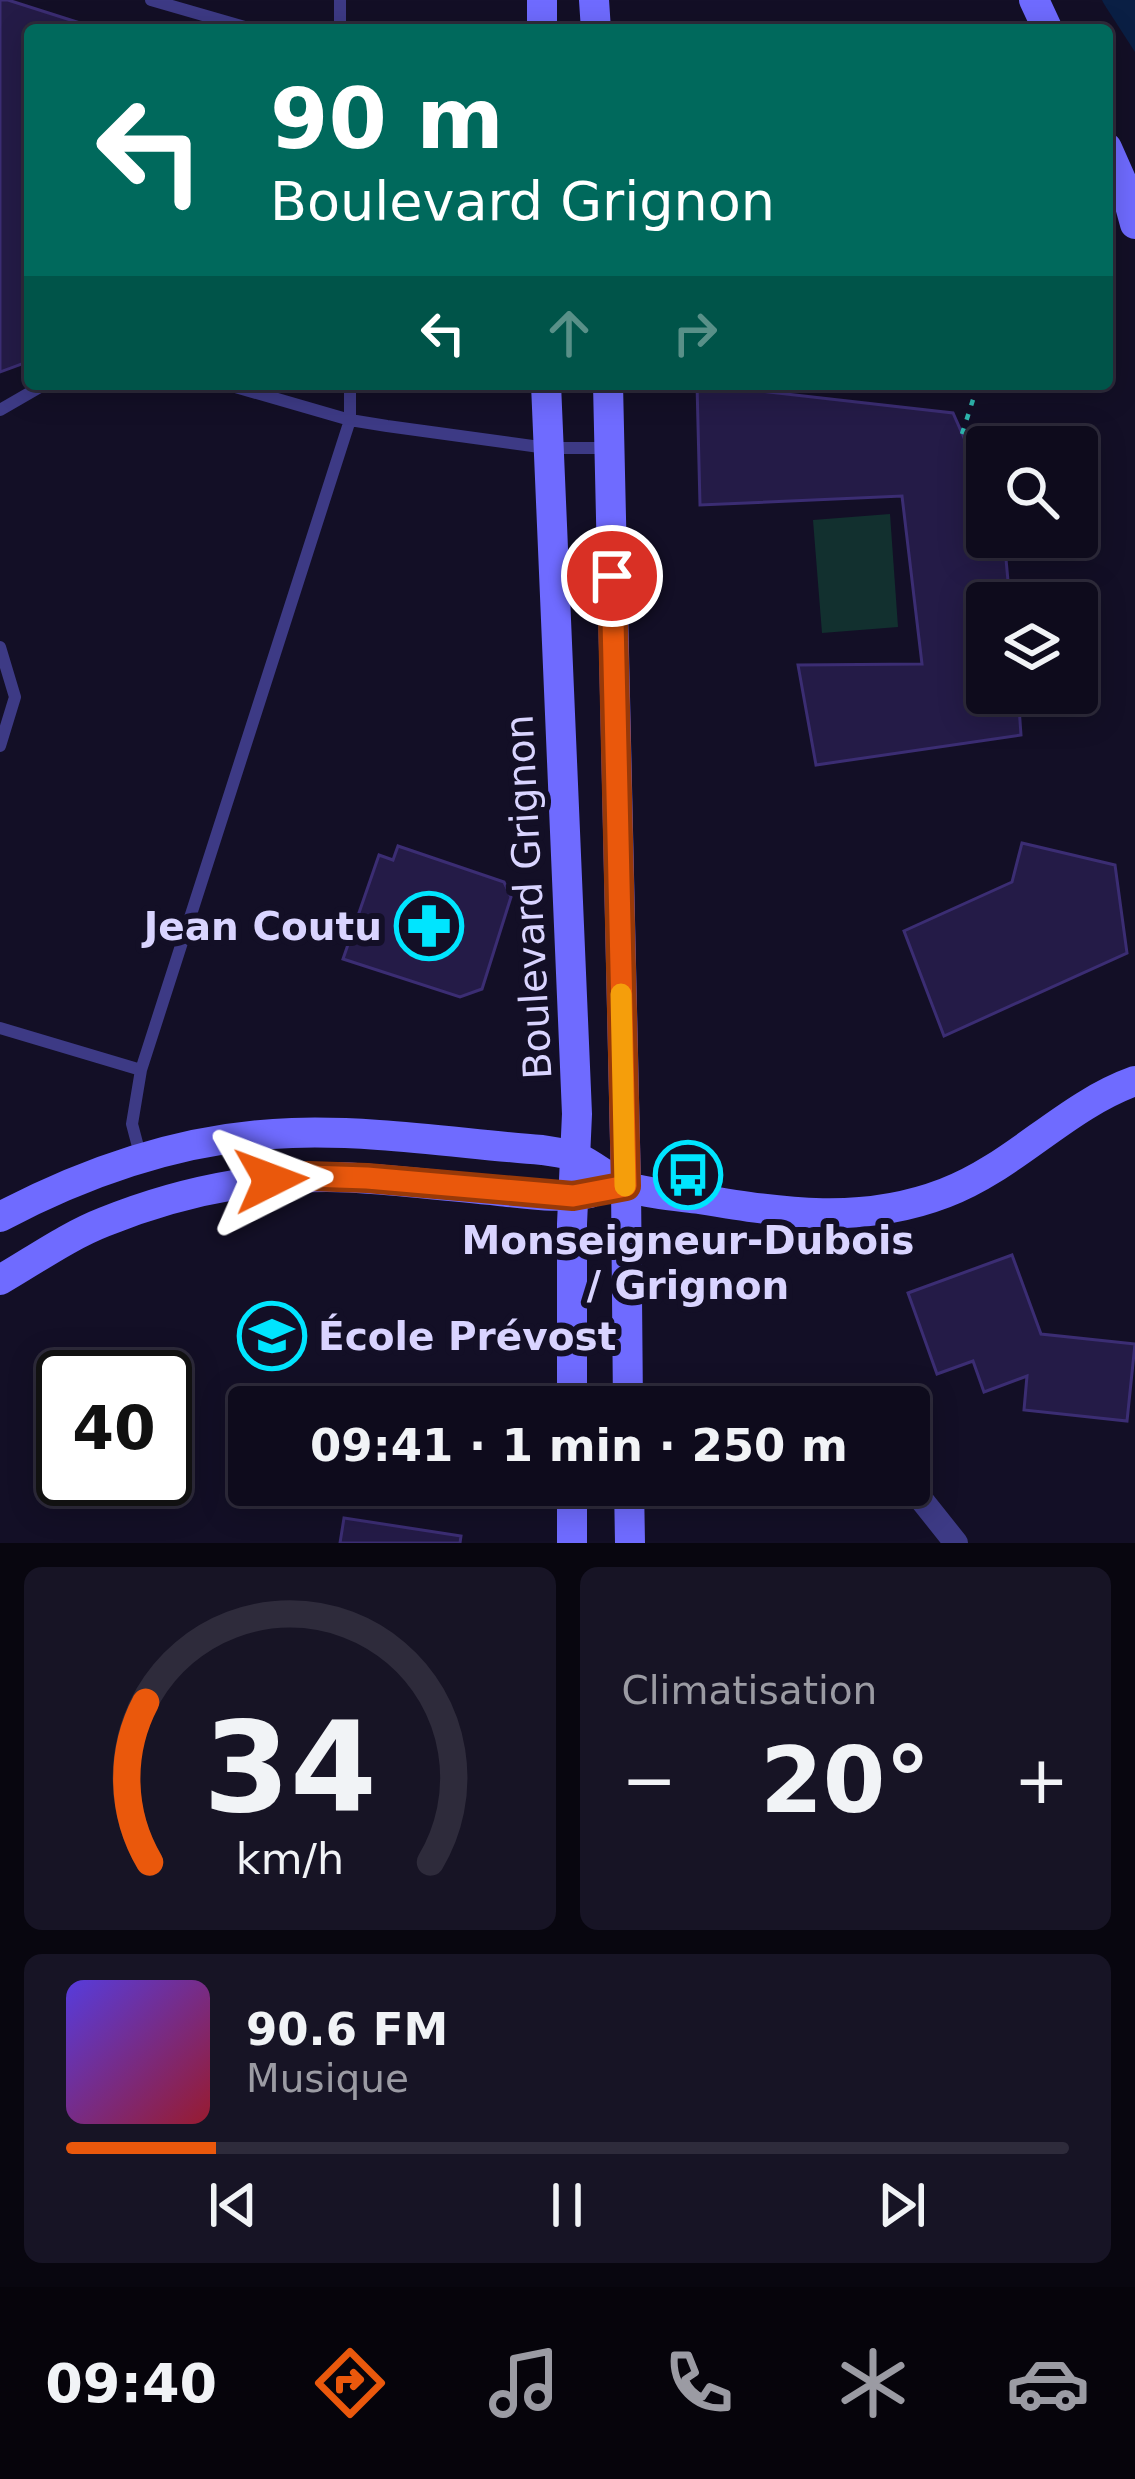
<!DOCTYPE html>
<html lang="fr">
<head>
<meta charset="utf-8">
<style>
	:root { --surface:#0e0b1c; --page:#171425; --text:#f1f3f6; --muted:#9b9ba3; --line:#2e2b3b; --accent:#ea580c }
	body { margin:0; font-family:"DejaVu Sans",sans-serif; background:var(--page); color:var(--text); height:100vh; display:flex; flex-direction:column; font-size:45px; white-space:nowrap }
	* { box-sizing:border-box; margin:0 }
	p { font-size:39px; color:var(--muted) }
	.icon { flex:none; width:66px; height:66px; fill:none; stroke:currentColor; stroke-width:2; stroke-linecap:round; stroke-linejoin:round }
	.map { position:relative; height:1543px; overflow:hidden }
	.sheet { display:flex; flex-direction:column; gap:24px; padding:24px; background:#08060f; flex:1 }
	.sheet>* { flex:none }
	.guide { position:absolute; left:24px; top:24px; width:1089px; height:366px; border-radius:12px; box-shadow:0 6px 30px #0003,0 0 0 3px var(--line); background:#00695c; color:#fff; overflow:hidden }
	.fabs { position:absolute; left:966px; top:426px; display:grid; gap:24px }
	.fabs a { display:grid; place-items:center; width:132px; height:132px; border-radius:12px; background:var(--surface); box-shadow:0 6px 30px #0003,0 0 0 3px var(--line); font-size:60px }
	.speed { position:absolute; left:36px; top:1350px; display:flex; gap:24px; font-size:60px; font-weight:700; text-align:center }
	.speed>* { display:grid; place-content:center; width:156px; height:156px; border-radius:50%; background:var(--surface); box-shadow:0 6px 30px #0003,0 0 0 3px var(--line); line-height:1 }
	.speed .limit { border:6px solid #111; border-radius:18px; background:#fff; color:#111 }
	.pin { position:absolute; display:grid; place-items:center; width:102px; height:102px; color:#fff; margin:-51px; border:6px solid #fff; border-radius:50%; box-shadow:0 3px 12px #0007 }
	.me { position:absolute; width:132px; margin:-66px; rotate:87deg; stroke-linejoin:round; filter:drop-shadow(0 0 9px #0008) }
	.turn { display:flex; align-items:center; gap:42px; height:252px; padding:0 48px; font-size:54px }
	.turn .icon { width:156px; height:156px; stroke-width:2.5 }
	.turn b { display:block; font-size:84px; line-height:102px }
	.lanes { display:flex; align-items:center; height:114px; padding:0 48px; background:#0003; justify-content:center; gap:60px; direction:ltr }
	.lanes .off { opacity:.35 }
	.big { font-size:90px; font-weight:600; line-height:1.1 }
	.sheet .widget { flex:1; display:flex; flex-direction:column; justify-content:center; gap:18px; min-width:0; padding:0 42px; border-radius:18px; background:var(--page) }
	.sheet .dial { align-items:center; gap:0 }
	.dial svg { height:312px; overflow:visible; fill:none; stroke:var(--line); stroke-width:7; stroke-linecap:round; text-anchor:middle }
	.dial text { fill:var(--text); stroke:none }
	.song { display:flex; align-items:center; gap:36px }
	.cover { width:144px; height:144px; border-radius:18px; background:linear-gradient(135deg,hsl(250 70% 55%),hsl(350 70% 35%)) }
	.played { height:12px; border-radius:6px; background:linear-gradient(90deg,var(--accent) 15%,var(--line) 15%) }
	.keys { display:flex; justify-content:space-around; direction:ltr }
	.heat { display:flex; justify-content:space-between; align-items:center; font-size:66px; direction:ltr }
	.sheet .tiles { flex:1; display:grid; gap:24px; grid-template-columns:1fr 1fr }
	.widget:last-child { grid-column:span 2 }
	.trip { position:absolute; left:228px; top:1386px; width:702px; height:120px; border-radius:12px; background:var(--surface); box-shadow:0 6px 30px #0003,0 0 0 3px var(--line); font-weight:600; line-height:120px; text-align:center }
	.menu { display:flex; height:192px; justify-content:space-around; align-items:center; background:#06040b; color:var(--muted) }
	.menu .icon { width:84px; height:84px }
	.menu .current { color:var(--accent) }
	.menu b { font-size:54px; color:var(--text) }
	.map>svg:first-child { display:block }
	.green { fill:#12302f }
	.water { fill:#0a1f44 }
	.building { fill:#241b47; stroke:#3b2d73; stroke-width:3 }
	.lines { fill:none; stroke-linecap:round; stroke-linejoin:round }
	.path { stroke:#2fb8b0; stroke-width:4.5; stroke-dasharray:6 9; stroke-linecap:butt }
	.lane { stroke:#3d3a85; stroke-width:12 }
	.street { stroke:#3d3a85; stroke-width:24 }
	.secondary { stroke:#6f6bff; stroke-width:30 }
	.route-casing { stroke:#983908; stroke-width:30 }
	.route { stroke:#ea580c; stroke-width:21 }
	.slow { stroke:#f59e0b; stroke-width:21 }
	.labels { text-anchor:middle; stroke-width:12; stroke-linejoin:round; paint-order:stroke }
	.street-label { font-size:39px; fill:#d9d4ff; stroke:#130f26 }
	.poi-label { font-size:39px; font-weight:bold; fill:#d9d4ff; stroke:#130f26; text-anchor:end }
</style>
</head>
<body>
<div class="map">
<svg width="1135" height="1543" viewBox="0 0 1135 1543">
	<rect width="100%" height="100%" fill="#130f26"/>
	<path class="green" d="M890 514 898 627 822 633 813 520Z"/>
	<path class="water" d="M1102 0H1135V52L1104 4Z"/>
	<path class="building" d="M0 0H8L102 30H30V361L0 372Z
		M697 384 953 413 973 458 987 459V537H1004L1010 603H987V693H1018L1021 735 816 765 798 665 922 664 902 496 700 505Z
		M1022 843 1115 865 1127 953 944 1036 904 931 1012 882Z
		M398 846 504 882 511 897 482 989 460 997 343 959 379 855 393 860Z
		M1012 1255 1041 1334 1135 1344 1127 1421 1024 1410 1027 1376 984 1392 973 1361 937 1374 908 1293Z
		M344 1518 461 1536 460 1543H340Z"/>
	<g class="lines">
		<path class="path" d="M962 434 978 384"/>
		<path class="lane" d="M151 0 255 30
			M340 0V30
			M225 384 350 420 387 426 547 448H608
			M0 410 45 384
			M0 647 15 697 0 746
			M0 1028 141 1070 132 1124 141 1158
			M141 1070 350 420V384"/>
		<path class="street" d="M909 1484 956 1543"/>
		<path class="secondary" d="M542 0V30
			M594 0 596 30
			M1034 0 1048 30
			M1107 148 1126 191 1135 224
			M546 384 577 1114 572 1224V1407
			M608 384 626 1186 628 1407
			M0 1217C89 1170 190 1136 292 1133 373 1130 462 1144 542 1150 554 1152 568 1153 578 1158 595 1165 609 1180 626 1186 648 1194 676 1196 699 1199 783 1213 862 1225 945 1193 1014 1167 1065 1106 1135 1081
			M0 1280C33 1261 68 1236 104 1222 188 1188 281 1171 372 1179 414 1182 457 1187 499 1191 530 1194 560 1199 590 1193
			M629 1485 630 1543
			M572 1543V1485"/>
	</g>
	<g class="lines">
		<g class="route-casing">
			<path id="route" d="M271 1180 308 1176 367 1178 573 1196 626 1186 612 576"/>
		</g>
		<use href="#route" class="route"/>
		<path class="slow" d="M621 994 625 1186"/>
	</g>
	<defs>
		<g id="pharmacy-ring" transform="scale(3.45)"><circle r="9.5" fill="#130f26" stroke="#00e5ff" stroke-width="1.5"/><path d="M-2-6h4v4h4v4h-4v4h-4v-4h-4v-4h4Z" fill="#00e5ff"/></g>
		<g id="bus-ring" transform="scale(3.45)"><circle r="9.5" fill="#130f26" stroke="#00e5ff" stroke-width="1.5"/><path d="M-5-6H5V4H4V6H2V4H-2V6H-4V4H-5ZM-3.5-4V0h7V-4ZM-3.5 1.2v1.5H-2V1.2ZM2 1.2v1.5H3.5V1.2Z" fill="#00e5ff"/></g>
		<g id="school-ring" transform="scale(3.45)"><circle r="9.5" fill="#130f26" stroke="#00e5ff" stroke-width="1.5"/><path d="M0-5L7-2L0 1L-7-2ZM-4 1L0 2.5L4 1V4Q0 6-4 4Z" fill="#00e5ff"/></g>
	</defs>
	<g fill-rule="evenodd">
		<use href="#pharmacy-ring" x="429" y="926"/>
		<use href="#bus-ring" x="688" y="1175"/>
		<use href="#school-ring" x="272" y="1336"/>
	</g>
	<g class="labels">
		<g class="street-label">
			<text transform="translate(528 897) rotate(-93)" y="14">Boulevard Grignon</text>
		</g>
		<g class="poi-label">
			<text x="382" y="940">Jean Coutu</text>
			<text x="688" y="1254" text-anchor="middle">Monseigneur-Dubois<tspan x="688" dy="45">/ Grignon</tspan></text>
			<text x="318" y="1350" text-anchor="start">École Prévost</text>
		</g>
	</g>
</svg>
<div class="fabs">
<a><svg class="icon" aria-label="search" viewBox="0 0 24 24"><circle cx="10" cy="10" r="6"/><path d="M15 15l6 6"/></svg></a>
<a><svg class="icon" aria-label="layers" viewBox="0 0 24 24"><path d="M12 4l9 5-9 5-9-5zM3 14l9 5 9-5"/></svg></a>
</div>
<div class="speed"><div class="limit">40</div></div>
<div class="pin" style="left:612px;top:576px;background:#d93025"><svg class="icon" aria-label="arrive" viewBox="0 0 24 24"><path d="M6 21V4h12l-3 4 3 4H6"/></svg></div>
<svg class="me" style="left:271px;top:1180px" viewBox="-20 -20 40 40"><path d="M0-17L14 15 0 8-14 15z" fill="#ea580c" stroke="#fff" stroke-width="4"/></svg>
<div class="trip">09:41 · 1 min · 250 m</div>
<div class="guide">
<div class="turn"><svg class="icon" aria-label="left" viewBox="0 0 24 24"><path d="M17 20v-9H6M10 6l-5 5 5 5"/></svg><div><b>90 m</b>Boulevard Grignon</div></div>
<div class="lanes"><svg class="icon" aria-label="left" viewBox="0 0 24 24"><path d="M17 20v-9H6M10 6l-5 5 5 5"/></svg><svg class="icon off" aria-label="ahead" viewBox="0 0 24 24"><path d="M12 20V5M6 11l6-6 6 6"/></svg><svg class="icon off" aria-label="right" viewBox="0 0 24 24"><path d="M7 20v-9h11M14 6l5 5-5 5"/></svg></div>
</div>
</div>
<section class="sheet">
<div class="tiles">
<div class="widget dial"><svg viewBox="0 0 100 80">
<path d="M14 69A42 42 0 1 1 86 69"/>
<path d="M14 69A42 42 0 0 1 13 28" stroke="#ea580c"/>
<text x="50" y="56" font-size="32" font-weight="700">34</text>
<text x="50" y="72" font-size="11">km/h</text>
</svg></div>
<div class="widget"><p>Climatisation</p>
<div class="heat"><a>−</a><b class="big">20°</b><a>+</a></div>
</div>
<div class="widget">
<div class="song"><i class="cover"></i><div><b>90.6 FM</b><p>Musique</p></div></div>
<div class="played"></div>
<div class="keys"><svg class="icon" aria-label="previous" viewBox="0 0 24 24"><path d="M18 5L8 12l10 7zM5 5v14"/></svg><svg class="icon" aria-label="pause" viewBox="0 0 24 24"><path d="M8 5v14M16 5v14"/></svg><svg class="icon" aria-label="next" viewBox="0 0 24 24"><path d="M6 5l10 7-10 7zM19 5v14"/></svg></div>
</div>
</div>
</section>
<nav class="menu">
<b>09:40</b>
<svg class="icon current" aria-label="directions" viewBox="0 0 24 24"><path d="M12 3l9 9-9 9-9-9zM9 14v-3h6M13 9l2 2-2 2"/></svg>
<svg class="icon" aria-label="music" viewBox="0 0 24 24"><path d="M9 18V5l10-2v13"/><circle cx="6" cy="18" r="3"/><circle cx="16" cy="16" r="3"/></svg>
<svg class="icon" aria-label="phone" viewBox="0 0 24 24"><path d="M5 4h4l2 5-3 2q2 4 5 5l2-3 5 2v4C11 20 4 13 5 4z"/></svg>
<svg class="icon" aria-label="climate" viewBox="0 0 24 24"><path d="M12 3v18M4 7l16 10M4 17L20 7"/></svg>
<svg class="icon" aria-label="car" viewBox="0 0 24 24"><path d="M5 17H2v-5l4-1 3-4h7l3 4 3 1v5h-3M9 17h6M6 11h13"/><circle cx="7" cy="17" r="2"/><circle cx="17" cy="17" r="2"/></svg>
</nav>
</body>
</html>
